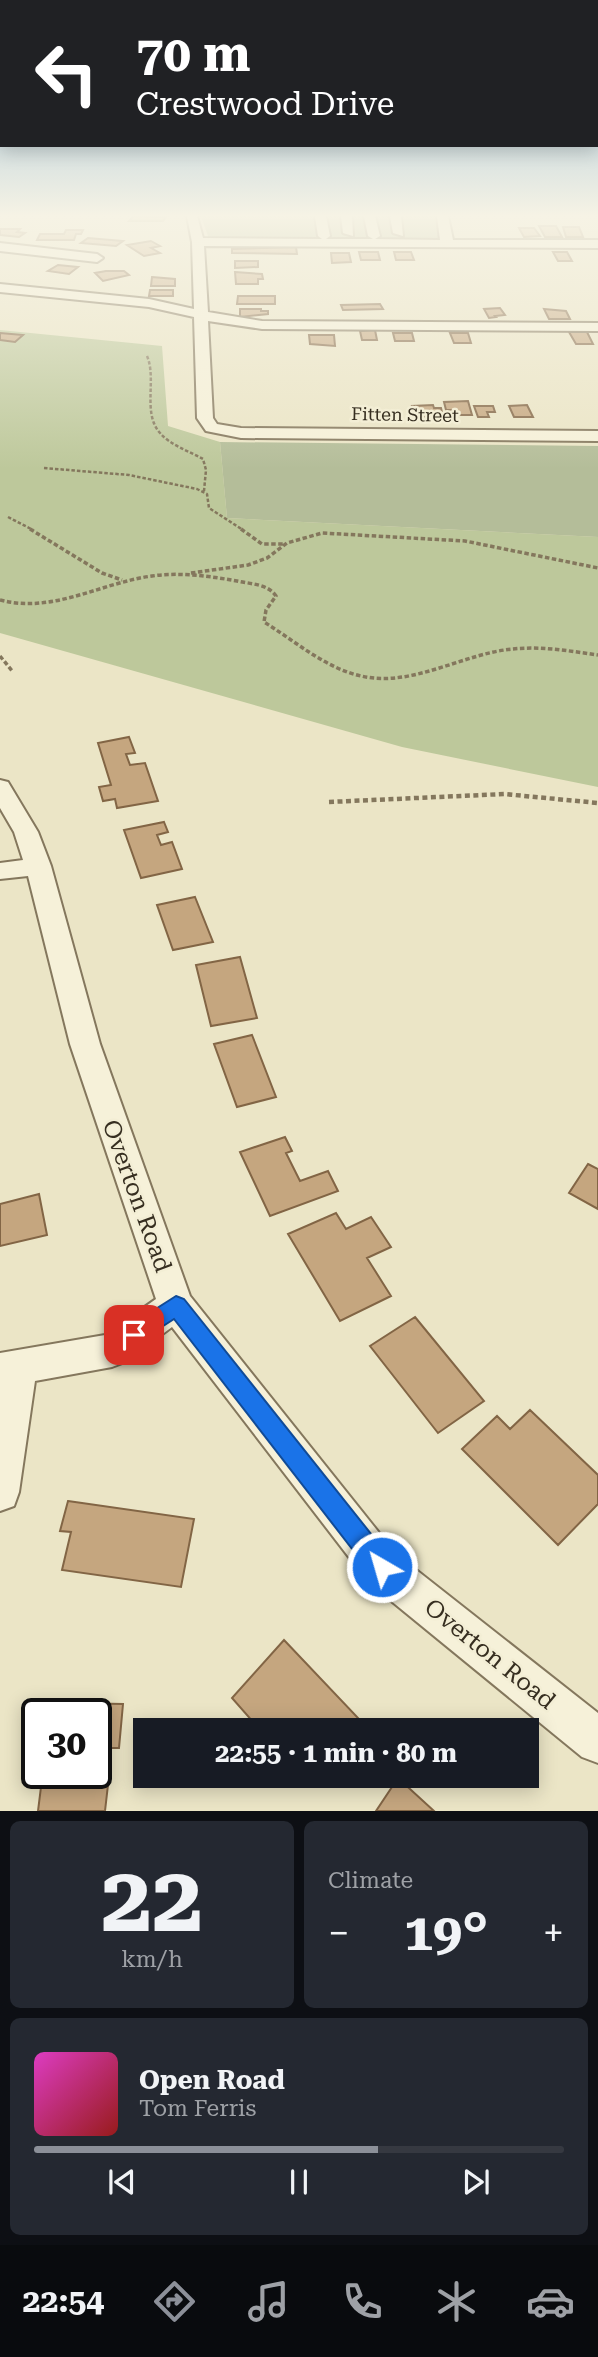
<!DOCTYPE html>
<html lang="en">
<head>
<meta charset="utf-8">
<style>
	:root { --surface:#171b24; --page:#242831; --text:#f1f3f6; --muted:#9ea1a6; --line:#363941; --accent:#8c9099 }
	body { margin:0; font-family:"Roboto Serif",serif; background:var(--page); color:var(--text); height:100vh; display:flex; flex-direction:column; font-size:26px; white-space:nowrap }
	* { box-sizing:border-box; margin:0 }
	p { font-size:23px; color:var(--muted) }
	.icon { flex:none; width:38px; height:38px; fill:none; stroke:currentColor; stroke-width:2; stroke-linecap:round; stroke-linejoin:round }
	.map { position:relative; height:1811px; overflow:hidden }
	.side { display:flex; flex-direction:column; gap:10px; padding:10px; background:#0d0f14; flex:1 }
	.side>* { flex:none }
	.top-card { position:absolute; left:0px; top:0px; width:598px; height:147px; box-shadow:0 4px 18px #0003; background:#202124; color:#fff; overflow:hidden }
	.speed { position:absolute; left:21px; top:1698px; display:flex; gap:14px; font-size:35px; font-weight:700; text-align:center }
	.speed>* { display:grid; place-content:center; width:91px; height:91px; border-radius:50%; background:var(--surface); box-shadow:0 4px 18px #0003; line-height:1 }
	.speed .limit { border:4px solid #111; border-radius:10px; background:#fff; color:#111 }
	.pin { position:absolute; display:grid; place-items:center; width:60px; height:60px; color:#fff; margin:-30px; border-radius:14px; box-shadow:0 4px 10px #0006 }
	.me { position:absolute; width:77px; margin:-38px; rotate:322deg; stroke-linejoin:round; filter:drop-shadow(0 0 5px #0008) }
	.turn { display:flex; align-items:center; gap:24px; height:147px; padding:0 21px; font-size:32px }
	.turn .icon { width:91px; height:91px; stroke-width:2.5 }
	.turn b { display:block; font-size:49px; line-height:60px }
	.big { font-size:52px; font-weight:700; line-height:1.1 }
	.side .tile { flex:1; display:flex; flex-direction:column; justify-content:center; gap:10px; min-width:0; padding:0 24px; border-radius:10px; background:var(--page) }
	.side .dial { align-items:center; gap:0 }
	.dial b { font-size:91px; line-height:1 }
	.song { display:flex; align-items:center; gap:21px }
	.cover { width:84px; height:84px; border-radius:10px; background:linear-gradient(135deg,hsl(310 70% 55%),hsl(0 70% 35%)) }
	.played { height:7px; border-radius:4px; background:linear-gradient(90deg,var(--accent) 65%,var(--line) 65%) }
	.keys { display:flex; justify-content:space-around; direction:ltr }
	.heat { display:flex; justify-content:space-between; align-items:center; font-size:38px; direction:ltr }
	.side .tiles { flex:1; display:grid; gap:10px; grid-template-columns:1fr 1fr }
	.tile:last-child { grid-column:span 2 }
	.trip { position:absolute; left:133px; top:1718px; width:406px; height:70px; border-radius:0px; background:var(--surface); box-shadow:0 4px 18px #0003; font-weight:700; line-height:70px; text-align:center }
	.tabs { display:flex; height:112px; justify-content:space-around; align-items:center; background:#090b0e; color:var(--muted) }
	.tabs .icon { width:49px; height:49px }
	.tabs .active { color:var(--accent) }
	.tabs b { font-size:32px; color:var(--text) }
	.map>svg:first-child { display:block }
	.green { fill:#bdc89b }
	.cemetery { fill:#b4bd99 }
	.building { fill:#c5a67f; stroke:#826545; stroke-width:2 }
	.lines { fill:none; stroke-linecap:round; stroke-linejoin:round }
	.minor-casing { stroke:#84775d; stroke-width:4 }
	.path-far2 { stroke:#84775d; stroke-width:2.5; stroke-dasharray:3.5 2; stroke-linecap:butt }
	.path-far1 { stroke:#84775d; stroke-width:3.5; stroke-dasharray:4.5 2.5; stroke-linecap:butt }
	.path { stroke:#84775d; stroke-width:4.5; stroke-dasharray:5 3.5; stroke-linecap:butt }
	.minor { fill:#f6f1d9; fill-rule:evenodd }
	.route { fill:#1a73e8; stroke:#114b97; stroke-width:2 }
	.labels { text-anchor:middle; stroke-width:5; stroke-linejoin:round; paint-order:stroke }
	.far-street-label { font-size:18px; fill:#362e20; stroke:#f3eed5 }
	.near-street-label { font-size:24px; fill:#362e20; stroke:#f3eed5 }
</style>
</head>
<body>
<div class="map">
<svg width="598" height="1811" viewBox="0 0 598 1811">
	<rect width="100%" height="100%" fill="#ebe5c6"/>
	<path class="green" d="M0 330 162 346 168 426 220 442 227 518 598 537V787L402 747 0 633Z"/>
	<path class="cemetery" d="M201 216H437L440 238 432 241 209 239Z
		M220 442 598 446V537L227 518Z"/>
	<path class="building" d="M134 216H136L166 217 163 221H129Z
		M539 226H556L562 237H545Z
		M563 227H579L583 237H566Z
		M519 228H534L540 236 524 237Z
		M0 229H20L17 232 25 233 19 237 0 235Z
		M66 230H83L81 234H76L74 240H37L40 234H64Z
		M88 238 123 241 116 246 81 243Z
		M151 241 160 246 151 248 160 253 144 256 127 245Z
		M296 247 297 254 232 253V249Z
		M359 252H378L380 260H361Z
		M394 252H411L414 260H396Z
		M553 252H567L572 261H558Z
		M331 253H349L351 262 332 263Z
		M235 261H258V267L235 268Z
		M58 265 78 267 69 274 48 271Z
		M106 271H124L129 275 103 281 95 273Z
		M235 272 262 274 263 279H258V284H236Z
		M152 277 175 279V286H151Z
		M150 290H173V296H149Z
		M238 296H275V304H237Z
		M380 304 383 309 343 310 341 305Z
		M500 308 505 315 495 316 496 317 489 318 484 309Z
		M240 309H261V311H268V314L240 317Z
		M544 309 566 311 570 319H549Z
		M375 330 377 340H362L360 331Z
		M569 332H587L593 344H576Z
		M0 333 23 335 15 342 0 340Z
		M393 333H412L414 341H395Z
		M450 333H468L471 343H454Z
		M309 335H334L335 346 310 344Z
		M468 401 472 415H457L456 410H446L444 402Z
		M433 405 434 408H441L443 416 415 417 412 406Z
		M527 405 533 417H514L509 406Z
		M474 406H493L495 412H487L489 417H478Z
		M129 737 135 753 126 754 130 765 145 763 158 801 117 808 115 799 103 801 99 787 111 785 98 743Z
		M164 822 168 832 157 835 161 845 172 842 182 869 141 878 124 830Z
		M195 897 213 942 173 950 157 905Z
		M240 957 257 1018 211 1026 196 965Z
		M252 1035 276 1097 237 1107 214 1044Z
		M285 1137 292 1151 286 1153 300 1181 328 1171 338 1191 270 1216 240 1152Z
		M588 1164 598 1169V1209L569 1193Z
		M39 1194 47 1235 0 1246V1204Z
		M336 1213 346 1229 371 1217 391 1247 367 1258 391 1296 340 1321 288 1234Z
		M415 1317 484 1401 438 1433 370 1346Z
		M530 1410 598 1475V1504L558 1545 462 1449 497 1416 510 1429Z
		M68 1501 194 1519 181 1587 62 1570 71 1532 60 1531Z
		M284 1640 359 1719 350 1731H261L232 1698Z
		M70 1703 123 1704 119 1748H107L104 1776H109L105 1811H38L42 1779H34L37 1753V1773H96V1713H69Z
		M398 1778 434 1811H376Z"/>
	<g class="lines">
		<g class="minor-casing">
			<path id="minor" d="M187 216H197L203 238 322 239 318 236 315 216H326L330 236 326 239H373L368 236 364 216H375L380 236 375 239 440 240 437 216H448L453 240H598V248L204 246 208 312 262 321 598 323V331L262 329 208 321 213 418 217 424 241 428 598 431V441L241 438 206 431 197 418 194 317 149 307 0 292V284L149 299 194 309 192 242Z
				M341 216H352L353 236 343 233Z
				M390 216H401L403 236 393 233Z
				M0 243 97 254 103 258 97 262 0 251Z
				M0 780 8 782 38 832 51 866 100 1044 190 1296 396 1554 598 1713V1763L582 1757 368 1582 172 1327 125 1362 112 1367 35 1381 19 1492 14 1506 0 1511V1353L105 1335 156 1299 70 1044 28 876 0 879V863L23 860 14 832 0 808Z"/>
		</g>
		<path class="path-far2" d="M147 356C157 379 142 413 160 433 170 445 189 451 203 459L206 470 204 491
			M44 468 129 475 197 489 207 494 209 508 243 530
			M8 517 33 530"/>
		<path class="path-far1" d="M30 529 102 573 122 580
			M241 529 262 544H283
			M191 573 248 565 267 558 287 543 322 533 465 541 598 568
			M0 600C53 614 100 583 152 576 180 572 209 576 237 581 251 584 268 584 276 596L266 610 264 622C295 641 325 668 361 676 412 688 464 653 513 649 541 646 570 651 598 655
			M0 656 13 672"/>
		<path class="path" d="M329 802 504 794 598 803"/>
		<use href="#minor" class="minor"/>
	</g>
	<linearGradient id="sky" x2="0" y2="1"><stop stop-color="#8eb8d6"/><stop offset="0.46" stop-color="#f6f3e5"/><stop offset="1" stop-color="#f6f3e5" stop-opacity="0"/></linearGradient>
	<rect width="598" height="469" fill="url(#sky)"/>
	<path class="route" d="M176 1296 184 1299 391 1559 394 1567 391 1576 382 1580 373 1576 174 1319 134 1345 126 1342 123 1335 126 1328Z"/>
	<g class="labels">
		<g class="far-street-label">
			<text transform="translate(405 415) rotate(1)" y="6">Fitten Street</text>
		</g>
		<g class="near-street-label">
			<text transform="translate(137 1196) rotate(70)" y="8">Overton Road</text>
			<text transform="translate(490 1654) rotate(39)" y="8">Overton Road</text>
		</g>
	</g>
</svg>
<div class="speed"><div class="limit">30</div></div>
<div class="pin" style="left:134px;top:1335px;background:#d93025"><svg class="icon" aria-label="arrive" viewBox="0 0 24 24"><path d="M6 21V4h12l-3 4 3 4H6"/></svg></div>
<svg class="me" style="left:382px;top:1567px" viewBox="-20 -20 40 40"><circle r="17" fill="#1a73e8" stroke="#fff" stroke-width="3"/><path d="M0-11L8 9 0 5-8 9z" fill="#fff"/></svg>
<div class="trip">22:55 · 1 min · 80 m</div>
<div class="top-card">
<div class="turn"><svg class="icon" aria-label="left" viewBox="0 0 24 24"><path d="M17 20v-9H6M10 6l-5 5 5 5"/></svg><div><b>70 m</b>Crestwood Drive</div></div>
</div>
</div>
<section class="side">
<div class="tiles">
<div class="tile dial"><b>22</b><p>km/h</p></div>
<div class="tile"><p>Climate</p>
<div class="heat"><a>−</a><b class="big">19°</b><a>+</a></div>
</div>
<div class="tile">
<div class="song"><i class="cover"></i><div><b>Open Road</b><p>Tom Ferris</p></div></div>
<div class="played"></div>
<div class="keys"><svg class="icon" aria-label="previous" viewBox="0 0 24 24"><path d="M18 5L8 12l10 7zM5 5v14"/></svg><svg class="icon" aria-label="pause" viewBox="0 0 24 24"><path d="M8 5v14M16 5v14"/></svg><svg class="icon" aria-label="next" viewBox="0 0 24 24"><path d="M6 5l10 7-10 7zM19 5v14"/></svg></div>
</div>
</div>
</section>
<nav class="tabs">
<b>22:54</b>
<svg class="icon active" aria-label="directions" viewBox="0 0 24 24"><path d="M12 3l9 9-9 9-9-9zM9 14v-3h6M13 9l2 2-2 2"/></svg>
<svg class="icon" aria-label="music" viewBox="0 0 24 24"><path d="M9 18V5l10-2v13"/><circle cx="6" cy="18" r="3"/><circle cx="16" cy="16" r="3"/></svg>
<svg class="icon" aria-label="phone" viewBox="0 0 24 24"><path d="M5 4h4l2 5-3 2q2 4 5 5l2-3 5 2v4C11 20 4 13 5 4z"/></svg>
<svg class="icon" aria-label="climate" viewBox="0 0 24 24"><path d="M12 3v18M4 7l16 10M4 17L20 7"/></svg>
<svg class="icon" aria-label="car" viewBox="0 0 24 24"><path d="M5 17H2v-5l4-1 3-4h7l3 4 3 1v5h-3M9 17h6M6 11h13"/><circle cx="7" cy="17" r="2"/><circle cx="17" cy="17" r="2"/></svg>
</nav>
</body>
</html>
